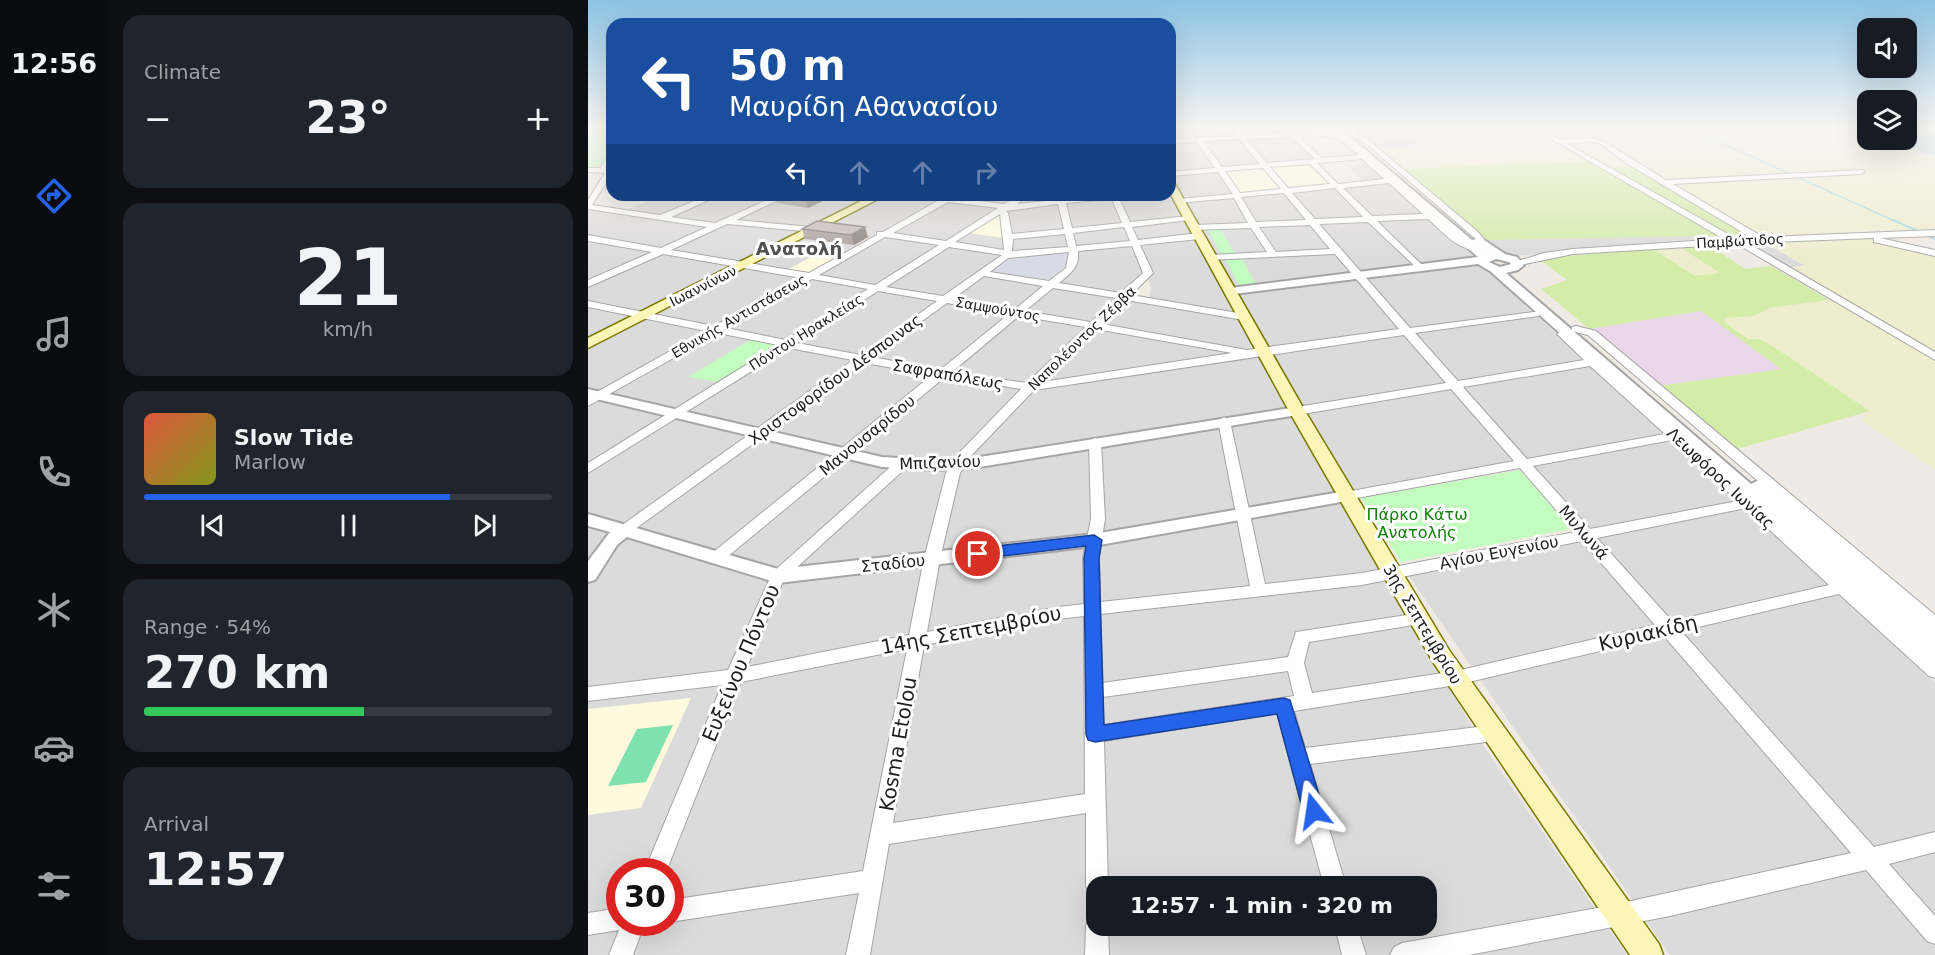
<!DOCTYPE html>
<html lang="en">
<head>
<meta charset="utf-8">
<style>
	:root { --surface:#171b24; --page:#20242c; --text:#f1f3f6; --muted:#9ea1a6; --line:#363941; --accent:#2563eb }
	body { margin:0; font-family:"DejaVu Sans",sans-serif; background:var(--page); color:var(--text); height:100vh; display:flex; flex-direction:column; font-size:22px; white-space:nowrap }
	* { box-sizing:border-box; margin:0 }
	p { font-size:20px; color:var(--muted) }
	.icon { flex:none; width:33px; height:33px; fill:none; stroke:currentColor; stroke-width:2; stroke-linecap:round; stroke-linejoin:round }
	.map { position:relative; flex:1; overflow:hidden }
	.drawer { display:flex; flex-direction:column; gap:15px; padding:15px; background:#0d0f14; width:480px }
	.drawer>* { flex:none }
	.hud { position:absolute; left:18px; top:18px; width:570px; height:183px; border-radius:18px; box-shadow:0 6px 24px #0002; background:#1a4fa0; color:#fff; overflow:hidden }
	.tools { position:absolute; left:1269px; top:18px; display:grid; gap:12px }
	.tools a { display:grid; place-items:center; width:60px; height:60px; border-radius:12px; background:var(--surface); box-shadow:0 6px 24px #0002; font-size:30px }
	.speed { position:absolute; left:18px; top:858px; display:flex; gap:12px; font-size:30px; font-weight:700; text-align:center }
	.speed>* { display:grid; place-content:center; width:78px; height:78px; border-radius:50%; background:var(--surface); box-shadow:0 6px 24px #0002; line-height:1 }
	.speed .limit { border:9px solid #d22; background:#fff; color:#111 }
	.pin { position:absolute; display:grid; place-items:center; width:51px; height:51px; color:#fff; margin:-26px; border:3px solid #fff; border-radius:50%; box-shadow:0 2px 6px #0007 }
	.me { position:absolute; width:66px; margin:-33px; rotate:345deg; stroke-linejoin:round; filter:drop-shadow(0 0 4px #0008) }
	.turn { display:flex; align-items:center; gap:21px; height:126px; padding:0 24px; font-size:27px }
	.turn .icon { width:78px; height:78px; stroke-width:2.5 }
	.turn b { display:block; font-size:42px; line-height:51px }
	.lanes { display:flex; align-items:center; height:57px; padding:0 24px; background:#0003; justify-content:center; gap:30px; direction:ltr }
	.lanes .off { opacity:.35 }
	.big { font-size:45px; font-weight:700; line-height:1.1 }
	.drawer .card { flex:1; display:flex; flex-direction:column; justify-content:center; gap:9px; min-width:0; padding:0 21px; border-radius:18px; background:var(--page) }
	.drawer .dial { align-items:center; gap:0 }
	.dial b { font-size:78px; line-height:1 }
	.song { display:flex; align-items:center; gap:18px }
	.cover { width:72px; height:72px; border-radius:9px; background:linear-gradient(135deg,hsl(10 70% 55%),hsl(70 70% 35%)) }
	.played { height:6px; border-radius:3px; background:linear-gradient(90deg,var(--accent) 75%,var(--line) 75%) }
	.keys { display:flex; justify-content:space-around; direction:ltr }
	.heat { display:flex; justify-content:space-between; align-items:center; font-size:33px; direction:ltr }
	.charge { height:9px; border-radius:4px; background:linear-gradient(90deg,#34c759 54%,var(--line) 0) }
	.trip { position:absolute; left:498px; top:876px; width:351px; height:60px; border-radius:18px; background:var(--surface); box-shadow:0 6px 24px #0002; font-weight:700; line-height:60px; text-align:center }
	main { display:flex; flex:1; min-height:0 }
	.dock { display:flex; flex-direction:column; width:108px; justify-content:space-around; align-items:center; background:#090b0e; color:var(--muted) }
	.dock .icon { width:42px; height:42px }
	.dock .on { color:var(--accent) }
	.dock b { font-size:27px; color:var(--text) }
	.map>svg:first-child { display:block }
	.residential { fill:#dcdbdb; fill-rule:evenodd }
	.industrial { fill:#e9d6e8 }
	.education { fill:#fffade }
	.farmland { fill:#efedce }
	.grass { fill:#d3eca8 }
	.park { fill:#c3fcbf }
	.pitch { fill:#7fe2ae }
	.plaza { fill:#d8dae6 }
	.water { fill:#a3dadf }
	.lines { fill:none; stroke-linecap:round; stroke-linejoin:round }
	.stream-far1 { stroke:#a3dadf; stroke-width:1.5 }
	.stream { stroke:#a3dadf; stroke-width:2 }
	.minor-casing { stroke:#a5a5a5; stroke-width:2 }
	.tertiary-casing { stroke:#a5a5a5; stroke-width:4 }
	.secondary-casing { stroke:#7a7700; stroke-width:3 }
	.minor { fill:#fff; fill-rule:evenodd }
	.tertiary { fill:#fff; fill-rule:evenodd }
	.secondary { fill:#fcf6b6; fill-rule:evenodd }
	.wall { fill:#aca29d }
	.shaded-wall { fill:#8c8480 }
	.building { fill:#c8bcb7; stroke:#8c8480; stroke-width:1.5 }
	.route { fill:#2563eb; stroke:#184099; stroke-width:1.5 }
	.labels { text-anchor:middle; stroke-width:6; stroke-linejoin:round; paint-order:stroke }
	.far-street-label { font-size:14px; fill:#1e1e1e; stroke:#fff }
	.street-label { font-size:16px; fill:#1e1e1e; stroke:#fff }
	.park-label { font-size:16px; fill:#0e8207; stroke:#fff }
	.far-district-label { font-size:18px; font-weight:bold; fill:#515151; stroke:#fff }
	.near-street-label { font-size:20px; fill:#1e1e1e; stroke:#fff }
</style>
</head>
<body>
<main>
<nav class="dock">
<b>12:56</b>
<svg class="icon on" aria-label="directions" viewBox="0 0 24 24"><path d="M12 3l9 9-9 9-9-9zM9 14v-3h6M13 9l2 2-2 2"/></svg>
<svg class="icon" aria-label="music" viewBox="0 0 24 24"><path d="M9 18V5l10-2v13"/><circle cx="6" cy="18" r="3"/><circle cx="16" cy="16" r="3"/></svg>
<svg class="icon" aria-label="phone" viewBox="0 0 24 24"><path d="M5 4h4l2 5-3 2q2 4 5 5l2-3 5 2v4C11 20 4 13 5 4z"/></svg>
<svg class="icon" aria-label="climate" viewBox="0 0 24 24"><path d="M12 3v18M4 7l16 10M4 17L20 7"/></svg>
<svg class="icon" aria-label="car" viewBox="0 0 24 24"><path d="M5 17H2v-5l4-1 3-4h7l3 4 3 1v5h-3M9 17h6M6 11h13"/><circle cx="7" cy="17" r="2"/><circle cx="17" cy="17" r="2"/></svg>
<svg class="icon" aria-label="filters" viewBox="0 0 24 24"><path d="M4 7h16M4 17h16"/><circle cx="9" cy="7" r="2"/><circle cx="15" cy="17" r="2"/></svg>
</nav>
<section class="drawer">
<div class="card"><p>Climate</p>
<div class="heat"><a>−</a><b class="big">23°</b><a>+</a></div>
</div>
<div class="card dial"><b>21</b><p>km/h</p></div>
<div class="card">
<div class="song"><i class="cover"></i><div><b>Slow Tide</b><p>Marlow</p></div></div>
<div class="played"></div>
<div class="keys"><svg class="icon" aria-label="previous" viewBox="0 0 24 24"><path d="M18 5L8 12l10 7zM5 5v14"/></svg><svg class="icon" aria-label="pause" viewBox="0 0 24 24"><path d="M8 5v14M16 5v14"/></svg><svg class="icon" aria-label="next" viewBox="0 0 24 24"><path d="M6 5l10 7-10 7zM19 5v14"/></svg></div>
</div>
<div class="card"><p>Range · 54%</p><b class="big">270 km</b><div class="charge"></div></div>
<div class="card"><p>Arrival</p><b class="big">12:57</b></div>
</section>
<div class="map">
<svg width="1347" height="955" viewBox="0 0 1347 955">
	<rect width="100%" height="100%" fill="#f0eae4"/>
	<path class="residential" d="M582 128H696L701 137H705L728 160 628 169 644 192 643 198 777 184 759 166 781 164 887 258 883 261 888 266 904 272 914 284 1347 683V955H1082L821 576 1009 539 939 459 765 491 683 353 582 173Z
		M799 136 801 138 823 137 832 145 789 147 779 137Z
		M582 193 646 312 561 298 563 288 560 279 552 277 533 294 467 283 484 270 487 248 415 256 389 273 650 318 772 538 895 745 1039 955H0V348L299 195ZM32 872H82V922H32ZM508 886H838V926H508Z
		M63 195 129 197 288 195 0 340V209L31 213 63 200 57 198Z
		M1162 235 1217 265 1201 268 1148 238 926 256 911 252 897 240Z"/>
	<path class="industrial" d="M1113 311 1194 369 1070 386 1001 329Z"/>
	<path class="education" d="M723 163 745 185 702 189 683 167Z
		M676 168 695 190 653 194 636 171Z
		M409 216H411L415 238 381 233Z
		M229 254 252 257 220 275 197 271Z
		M103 698 53 808 0 815V709Z"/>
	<path class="farmland" d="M837 128H1250L1347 160V228L1255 232 1263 237 1285 239 1347 255V469L1273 420 1281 410 1195 353 1172 339H1160L1136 322 1137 318 1166 316 1181 308 1251 299 1201 268 1216 265 1162 235 1007 161 812 169 790 149 854 145Z
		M1090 246 1133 273 1107 276 1064 248Z"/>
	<path class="grass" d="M1007 161 1019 168 1051 166 1086 183 1084 184 1167 235 897 240 812 169Z
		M1121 245 1157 269 1183 266 1241 300 1181 308 1166 316 1137 318 1136 322 1160 339H1172L1195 353 1282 411 1146 450 1070 386 1193 369 1113 311 1001 329 953 289 979 280 951 259 1064 248 1107 276 1132 273 1090 246Z"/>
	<path class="park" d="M0 128H24V148L14 167 0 170Z
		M633 229 646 253 633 254 620 230Z
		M654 259 668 284 651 286 638 260Z
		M162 340 191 346 130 382 100 377Z
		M932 470 983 529 813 562 773 498Z"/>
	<path class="pitch" d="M85 725 58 782 20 786 49 729Z"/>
	<path class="plaza" d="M477 253 480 254 479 265 461 280 403 271 423 258Z"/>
	<path class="water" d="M1319 128H1347V156L1297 140H1318Z"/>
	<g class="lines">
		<path class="stream-far1" d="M1100 128 1309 222"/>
		<path class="stream" d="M1305 220 1330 231
			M1340 236 1347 239"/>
		<g class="minor-casing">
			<path id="minor" d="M644 128H650L655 135 737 132 755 136 876 241 890 246V250C870 251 854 231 840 219L789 221 835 266 837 268 832 271 780 222 731 224 822 328 954 311 955 313 950 316 827 333 870 381 996 360 969 334 974 331 978 332 1347 661V678L1341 676 1251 594 1093 631 1286 847 1347 832V852L1301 864 1347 916V944L1339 941 1278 870 1082 916 881 955H802L806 947 814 943 1015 907 1263 853 1076 636 868 685 706 711 717 748 906 725 913 727 915 733 913 739 906 741 722 764 758 886H736L689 713 516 741 520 886H508V897L501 894 498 886V813L301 844 282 955H258L271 893 82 922V900L275 871 319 649 153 682 78 872H56L134 685 0 701V687L140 670 185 572 309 461H319L321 464 319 467 196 579 159 667 321 635 336 559 358 473 371 453 433 389 357 377 133 562H123L120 558 123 554 344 375 277 363 40 534H30L28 531 30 528 265 360 201 348 0 473V463L190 345 130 333 0 406V397L118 331 0 307V301L126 326 213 278 75 254 0 287V280L64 252 0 241V235L73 248 119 227 0 209V200L17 173 0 172V168H12L24 151V159L19 169H24V174L4 205 72 215 121 195H132L83 217 127 223 191 195H201L148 220 224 227 227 228V232L139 224 83 250 221 273 289 235V232H295L351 200 325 195H370L367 198 416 204 432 195H441L429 204 469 200 468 195H476L477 199 542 195 531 198 542 222 601 216 605 218 601 220 544 227 550 240 611 233 615 236 611 239 552 245 565 273 543 295 656 314 661 317 656 320 538 300 514 324 659 350 811 329 747 254 620 260 618 258 623 255 679 252 663 228 603 230V226L606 225 660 223 646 198 588 203 587 201 591 199 645 194 630 172 582 176V172L627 168 609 142 582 143V139L649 136ZM737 136 751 139 770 155 734 158 713 138ZM704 137 727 159 679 163 658 139ZM651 139 672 164 634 167 615 141ZM774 159 796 179 750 184 729 163ZM722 164 742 184 700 188 682 167ZM675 168 693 189 652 193 637 171ZM801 183 835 214 784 216 755 188ZM747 188 775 217 727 219 704 193ZM696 193 718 220 668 222 653 197ZM524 199 534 223 484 228 478 203ZM360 202 410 208 358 241 305 233ZM470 204 476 229 424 234 420 213 418 211ZM412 214 416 250 367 242ZM722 225 742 249 688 252 671 227ZM536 227 542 241 488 246 485 233ZM477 234 480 247 424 251 425 239ZM297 237 351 245 287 285 231 275ZM544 246 555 273 533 293 471 283C482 274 492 267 490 251ZM361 247 414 255 355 296 298 287ZM481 252 478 268 461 281 402 272 420 258ZM396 276 455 286 427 309 366 298ZM224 279 280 289 198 340 138 328ZM465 288 528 298 503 322 437 311ZM290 291 349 301 273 355 209 343ZM359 303 421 314 352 370 284 357ZM431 316 498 327 439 383 364 372ZM508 329 644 353 454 382ZM816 335 858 383 709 407 703 411 709 415 863 389 926 461 758 492 753 493 751 496 753 499 758 500 932 468 987 532 774 573 677 584 642 421 636 417 630 421 662 586 512 602 511 558 517 519 513 442 507 438 501 442 503 519 495 558 496 604 470 607 339 632 352 559 372 473 381 458 446 390ZM1002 366 1077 434 939 459 875 387ZM1084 440 1150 501 1002 529 945 466ZM1158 508 1241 585 1084 621 1009 538ZM994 541 1067 625 868 671 724 693 716 663 721 642 838 623 840 619 838 615 832 613 708 632 700 657 514 683 512 614 774 585ZM496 616 497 794 305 823 336 645 470 619ZM700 671 706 696 515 725V697Z
				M944 128H952L971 139 1004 138 1017 142 1078 180 1275 170 1276 172 1272 174 1085 184 1175 237 1347 230V236L1292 238 1347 250V256L1286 242V238L1160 243 1347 352V360L1149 244 985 254 927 266V262L956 253 985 249 1136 239ZM1004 142 1013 144 1036 162 1164 238H1147L978 143Z
				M764 134 778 138 889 231 896 239 894 244H888V239L883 235 774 140 764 136Z
				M988 326 1008 331 1347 615V630L1341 628 1000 335 984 331V327Z
				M32 908V922H57L45 955H21L31 930 0 935V913Z
				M508 915V926H520L521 955H497L498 926 501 918Z
				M747 926H769L778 955H754Z"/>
		</g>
		<g class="tertiary-casing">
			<path id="tertiary" d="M732 128 753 132 771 128 769 134 760 135 884 240 893 238 917 254 929 257 936 265 930 270 918 273 1163 484 1171 480 1177 481 1347 624V662L1340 660 902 271 890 264 638 295V289L642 288 890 257 758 141 736 133ZM908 259 921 262 923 264 912 267 901 262Z
				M0 389 294 457 346 460 385 458 709 407 716 411 709 415 385 468 346 470 294 467 0 397Z
				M758 491 764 492 766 496 764 500 506 546 190 583 39 537 29 545 7 580 0 582V561L22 532 0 526V514L190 569 506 534Z"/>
		</g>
		<g class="secondary-casing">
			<path id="secondary" d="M582 181 587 184 717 411 861 650 1071 944 1075 955H1042L845 662 701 411 582 193Z
				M285 195H298L0 348V338Z"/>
		</g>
		<use href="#minor" class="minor"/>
		<use href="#tertiary" class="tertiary"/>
		<use href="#secondary" class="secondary"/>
	</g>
	<path class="wall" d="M186 195H248L220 208 189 203Z
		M277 227 280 237 266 245 217 239 214 229Z"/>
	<path class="shaded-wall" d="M216 195H248L220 208Z
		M277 227 280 237 266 245 263 235Z"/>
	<path class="building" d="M229 221 277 227 263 235 214 229Z"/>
	<linearGradient id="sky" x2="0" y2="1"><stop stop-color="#8cc3e4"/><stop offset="0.49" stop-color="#f8f6f3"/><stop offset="1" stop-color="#f8f6f3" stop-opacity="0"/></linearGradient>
	<rect width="1347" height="262" fill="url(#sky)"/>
	<path class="route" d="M506 535 514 540 511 558 516 725 696 698 702 700 736 811 733 818 726 821 718 818 715 811 689 714 507 742 500 740 498 734 496 558 498 546 390 559 382 554 390 548Z"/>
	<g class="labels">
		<g class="far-street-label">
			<text transform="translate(1152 241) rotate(-3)" y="5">Παμβώτιδος</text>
			<text transform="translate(115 286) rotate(-27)" y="5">Ιωαννίνων</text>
			<text transform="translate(410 309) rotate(10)" y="5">Σαμψούντος</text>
			<text transform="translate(151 316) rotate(-30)" y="5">Εθνικής Αντιστάσεως</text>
			<text transform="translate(218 332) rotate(-32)" y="5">Πόντου Ηρακλείας</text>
			<text transform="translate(494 338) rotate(-44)" y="5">Ναπολέοντος Ζέρβα</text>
		</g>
		<g class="street-label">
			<text transform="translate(360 374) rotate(10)" y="6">Σαφραπόλεως</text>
			<text transform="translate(247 379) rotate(-36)" y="6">Χριστοφορίδου Δέσποινας</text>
			<text transform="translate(279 435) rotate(-39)" y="6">Μανουσαρίδου</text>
			<text transform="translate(352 462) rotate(-2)" y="6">Μπιζανίου</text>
			<text transform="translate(1133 478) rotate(43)" y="6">Λεωφόρος Ιωνίας</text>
			<text transform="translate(996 532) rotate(49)" y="6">Μυλωνά</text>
			<text transform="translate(911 552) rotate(-11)" y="6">Αγίου Ευγενίου</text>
			<text transform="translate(305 563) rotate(-6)" y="6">Σταδίου</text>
			<text transform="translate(835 624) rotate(59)" y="6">3ης Σεπτεμβρίου</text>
		</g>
		<g class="park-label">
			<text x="829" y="520">Πάρκο Κάτω<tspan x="829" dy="18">Ανατολής</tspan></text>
		</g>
		<g class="far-district-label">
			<text x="211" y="255">Ανατολή</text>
		</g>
		<g class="near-street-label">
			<text transform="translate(383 630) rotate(-11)" y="7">14ης Σεπτεμβρίου</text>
			<text transform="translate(1060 633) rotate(-13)" y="7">Κυριακίδη</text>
			<text transform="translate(153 663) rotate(-67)" y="7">Ευξείνου Πόντου</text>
			<text transform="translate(310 744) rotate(-80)" y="7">Kosma Etolou</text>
		</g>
	</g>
</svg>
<div class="tools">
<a><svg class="icon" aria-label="sound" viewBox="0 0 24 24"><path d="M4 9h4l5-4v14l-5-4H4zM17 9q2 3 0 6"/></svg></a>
<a><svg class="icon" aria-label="layers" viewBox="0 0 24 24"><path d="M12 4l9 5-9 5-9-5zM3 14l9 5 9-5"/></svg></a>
</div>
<div class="speed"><div class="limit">30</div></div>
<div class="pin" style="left:390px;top:554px;background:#d93025"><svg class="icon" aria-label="arrive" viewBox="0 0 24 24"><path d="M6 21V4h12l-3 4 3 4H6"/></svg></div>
<svg class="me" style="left:726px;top:811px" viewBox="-20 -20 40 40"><path d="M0-17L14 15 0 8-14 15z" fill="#2563eb" stroke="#fff" stroke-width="4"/></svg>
<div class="trip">12:57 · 1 min · 320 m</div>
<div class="hud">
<div class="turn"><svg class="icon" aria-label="left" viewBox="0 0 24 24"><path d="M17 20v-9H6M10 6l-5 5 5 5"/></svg><div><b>50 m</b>Μαυρίδη Αθανασίου</div></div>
<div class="lanes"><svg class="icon" aria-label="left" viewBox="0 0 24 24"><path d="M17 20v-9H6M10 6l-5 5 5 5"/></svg><svg class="icon off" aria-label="ahead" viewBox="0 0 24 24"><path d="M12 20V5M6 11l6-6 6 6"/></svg><svg class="icon off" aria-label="ahead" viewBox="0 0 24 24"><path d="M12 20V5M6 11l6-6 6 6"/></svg><svg class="icon off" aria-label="right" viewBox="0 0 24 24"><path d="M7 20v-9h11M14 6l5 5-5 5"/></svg></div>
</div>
</div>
</main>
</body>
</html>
